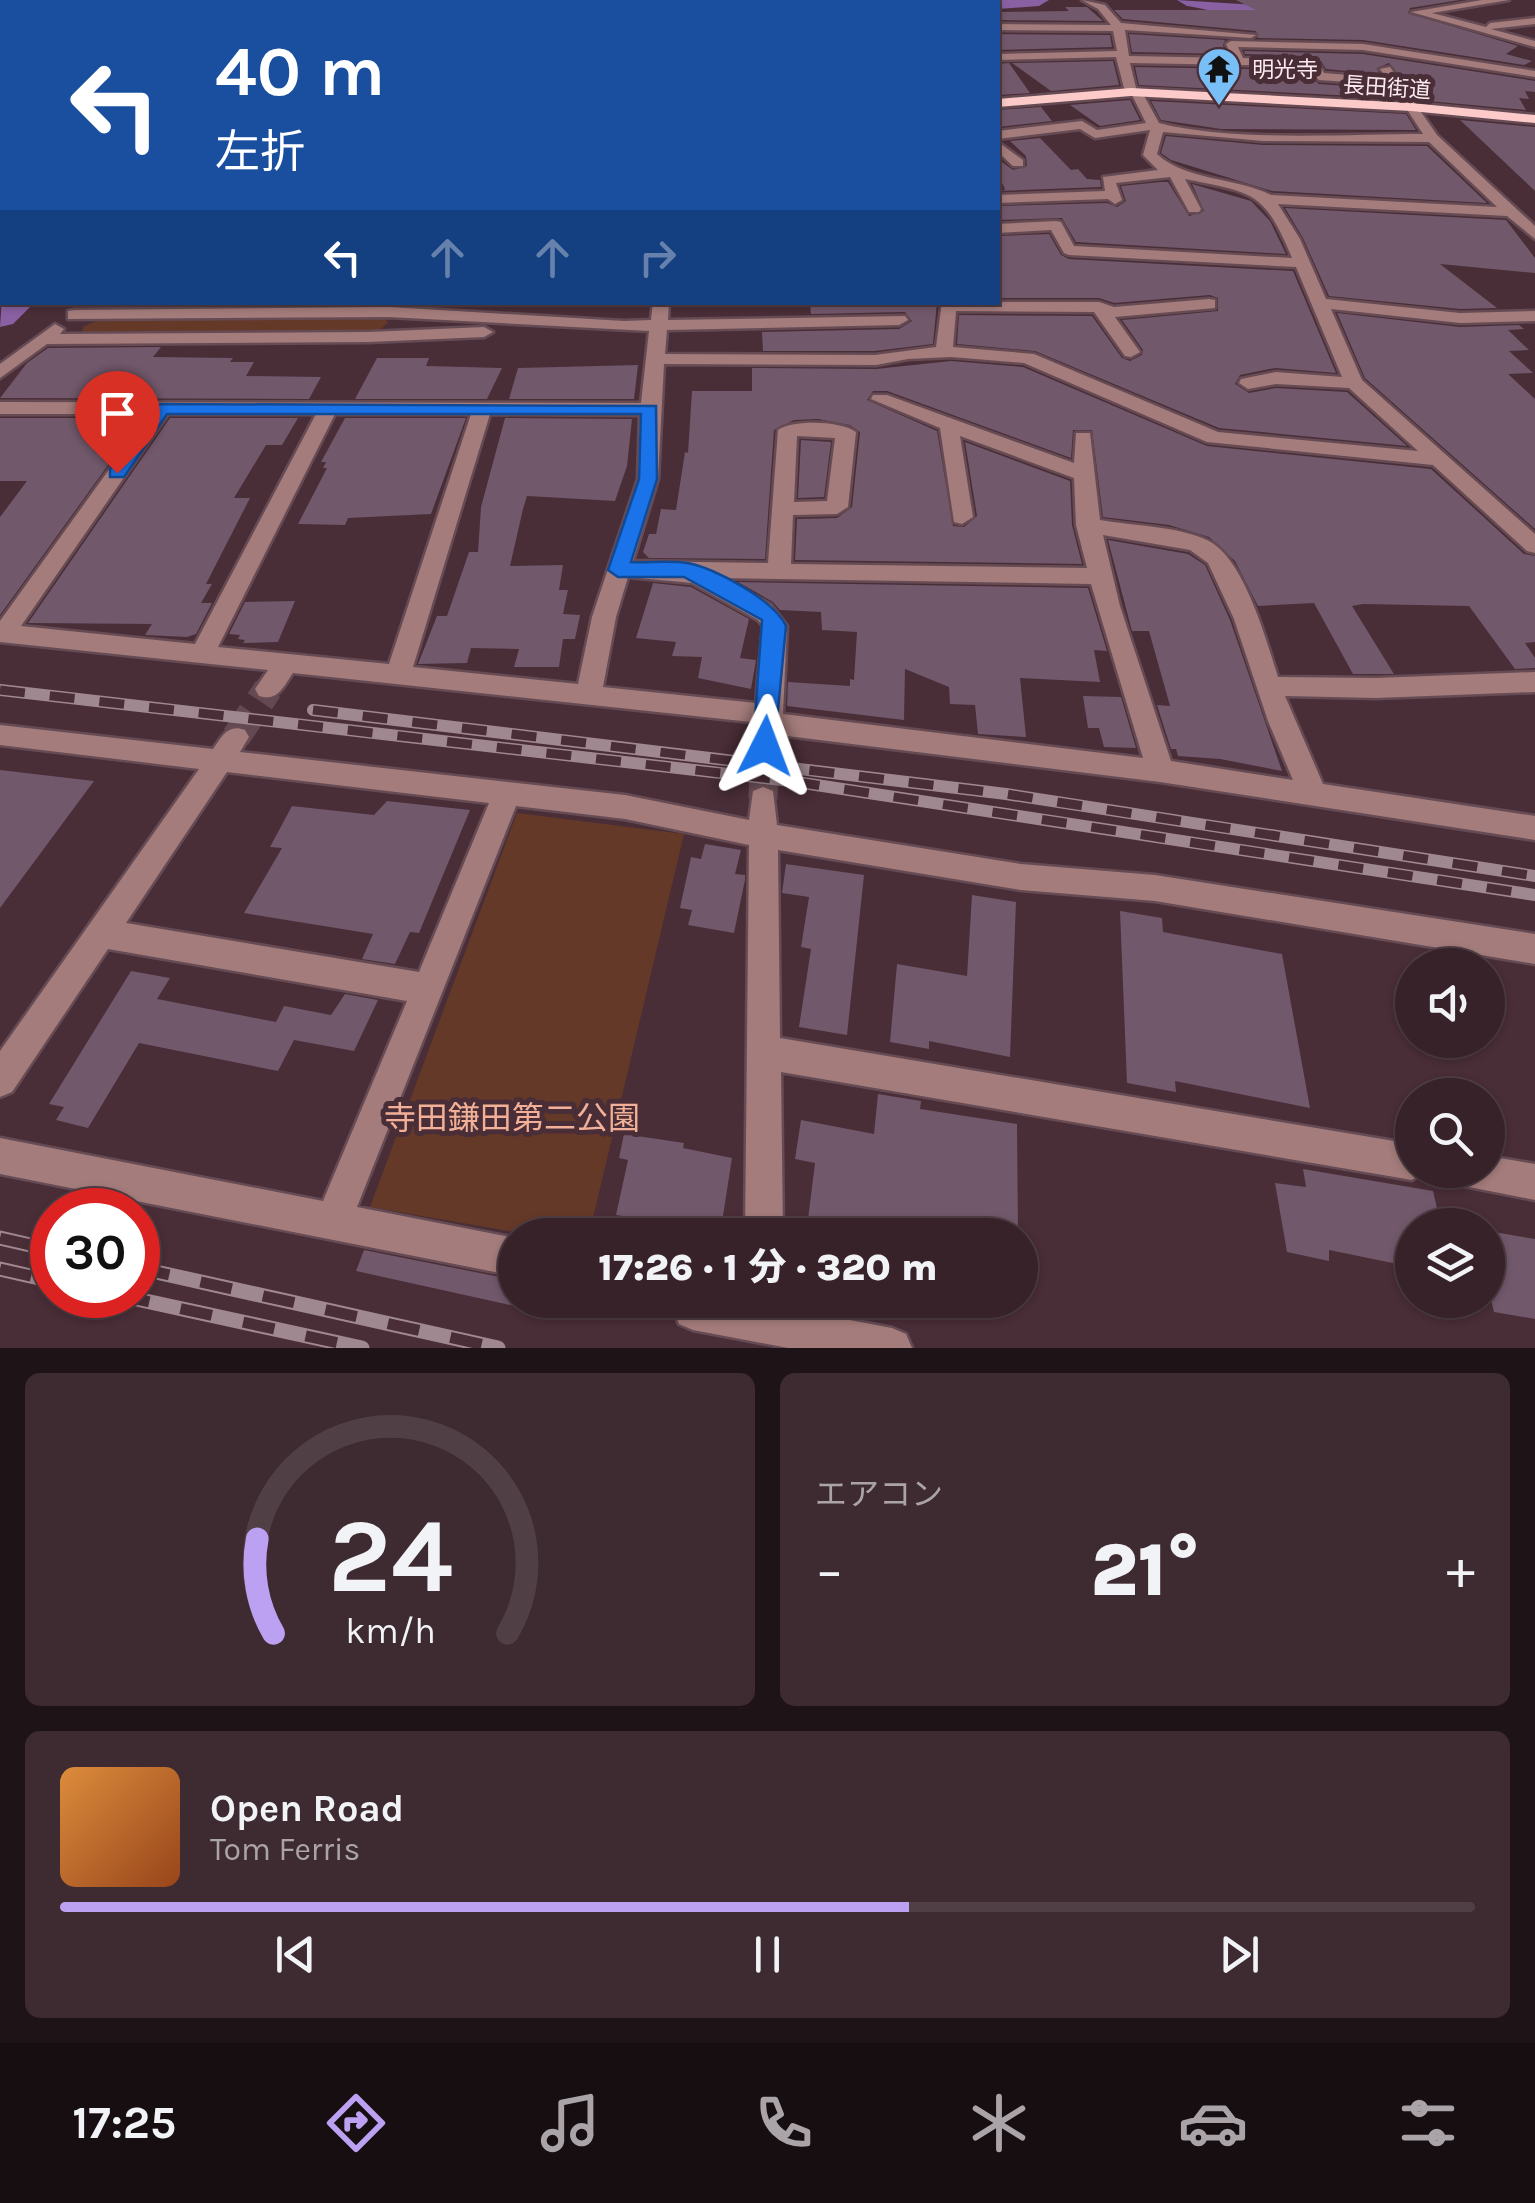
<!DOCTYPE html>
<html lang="ja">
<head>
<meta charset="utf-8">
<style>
	:root { --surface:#372229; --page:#3e2a31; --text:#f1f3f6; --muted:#aaa4a8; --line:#513f46; --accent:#bca0f2 }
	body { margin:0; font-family:Karla,"Noto Sans JP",sans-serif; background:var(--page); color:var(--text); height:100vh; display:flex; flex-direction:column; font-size:38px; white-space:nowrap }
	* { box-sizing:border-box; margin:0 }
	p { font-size:32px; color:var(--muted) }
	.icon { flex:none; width:55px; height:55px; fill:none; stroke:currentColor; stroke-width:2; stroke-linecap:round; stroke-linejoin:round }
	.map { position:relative; height:1348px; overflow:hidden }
	.details { display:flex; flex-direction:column; gap:25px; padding:25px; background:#1e1317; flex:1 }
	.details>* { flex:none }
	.top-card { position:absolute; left:0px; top:0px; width:1000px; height:305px; box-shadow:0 2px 8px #0004,0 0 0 2px var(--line); background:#1a4fa0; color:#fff; overflow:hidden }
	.buttons { position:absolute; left:1395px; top:948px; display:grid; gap:20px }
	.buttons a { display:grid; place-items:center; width:110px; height:110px; border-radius:50%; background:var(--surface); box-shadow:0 2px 8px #0004,0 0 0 2px var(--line); font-size:50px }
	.speed { position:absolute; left:30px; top:1188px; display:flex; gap:20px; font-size:50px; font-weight:700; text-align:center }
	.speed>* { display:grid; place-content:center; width:130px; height:130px; border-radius:50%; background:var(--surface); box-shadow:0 2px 8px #0004,0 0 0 2px var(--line); line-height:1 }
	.speed .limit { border:15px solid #d22; background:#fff; color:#111 }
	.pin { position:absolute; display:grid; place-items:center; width:85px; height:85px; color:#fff; margin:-102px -42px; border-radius:50% 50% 50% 0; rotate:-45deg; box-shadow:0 0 10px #0007 }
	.pin .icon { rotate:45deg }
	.me { position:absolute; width:110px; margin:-55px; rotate:3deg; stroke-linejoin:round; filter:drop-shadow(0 0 8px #0008) }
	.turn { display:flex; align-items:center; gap:35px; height:210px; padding:0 50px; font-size:45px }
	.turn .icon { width:130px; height:130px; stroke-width:2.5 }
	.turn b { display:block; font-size:70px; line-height:85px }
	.lanes { display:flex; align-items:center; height:95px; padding:0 50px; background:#0003; justify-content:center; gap:50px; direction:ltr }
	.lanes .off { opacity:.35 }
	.big { font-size:75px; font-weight:800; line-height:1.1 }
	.details .card { flex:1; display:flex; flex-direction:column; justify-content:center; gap:15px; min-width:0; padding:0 35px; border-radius:15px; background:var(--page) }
	.details .dial { align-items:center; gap:0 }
	.dial svg { height:260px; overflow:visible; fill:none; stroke:var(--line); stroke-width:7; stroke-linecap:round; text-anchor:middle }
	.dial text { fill:var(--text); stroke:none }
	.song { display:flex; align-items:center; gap:30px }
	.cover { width:120px; height:120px; border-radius:15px; background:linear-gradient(135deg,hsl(30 70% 55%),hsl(20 70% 35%)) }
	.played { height:10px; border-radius:5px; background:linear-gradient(90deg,var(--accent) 60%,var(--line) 60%) }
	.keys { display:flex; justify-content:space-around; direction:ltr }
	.heat { display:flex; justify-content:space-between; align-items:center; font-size:55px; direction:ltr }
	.details .tiles { flex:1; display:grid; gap:25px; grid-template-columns:1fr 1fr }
	.card:last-child { grid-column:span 2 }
	.trip { position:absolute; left:498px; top:1218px; width:540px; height:100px; border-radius:50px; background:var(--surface); box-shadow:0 2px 8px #0004,0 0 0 2px var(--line); font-weight:800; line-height:100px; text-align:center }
	.dock { display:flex; height:160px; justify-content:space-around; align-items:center; background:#160e10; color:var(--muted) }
	.dock .icon { width:70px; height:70px }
	.dock .active { color:var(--accent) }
	.dock b { font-size:45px; color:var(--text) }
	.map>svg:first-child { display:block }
	.green { fill:#653928 }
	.forest { fill:#a15536 }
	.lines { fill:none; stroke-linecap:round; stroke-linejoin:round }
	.river { fill:#8960a2; fill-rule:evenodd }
	.building { fill:#71586b }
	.minor-tunnel { stroke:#644953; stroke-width:29; stroke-dasharray:29 14; stroke-linecap:butt }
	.minor-casing { stroke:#664b54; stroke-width:5 }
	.major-casing { stroke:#664b54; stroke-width:5 }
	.minor { fill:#a37c7b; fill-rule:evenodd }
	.major { fill:#fbcac9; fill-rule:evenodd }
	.rail-far1-casing { stroke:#a08890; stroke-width:12 }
	.rail-casing { stroke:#a08890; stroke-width:15 }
	.rail-far1 { stroke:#492d37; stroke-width:9; stroke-dasharray:25; stroke-linecap:butt }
	.rail { stroke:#492d37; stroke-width:11; stroke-dasharray:32; stroke-linecap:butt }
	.route { fill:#1a73e8; stroke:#114b97; stroke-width:2.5 }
	.labels { text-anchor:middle; stroke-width:10; stroke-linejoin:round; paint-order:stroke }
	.far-poi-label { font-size:22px; fill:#fceaef; stroke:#492d37; text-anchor:start }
	.far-street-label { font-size:22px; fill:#fceaef; stroke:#492d37 }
	.near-park-label { font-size:32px; fill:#f1b097; stroke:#492d37 }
</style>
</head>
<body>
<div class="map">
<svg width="1535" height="1348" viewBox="0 0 1535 1348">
	<rect width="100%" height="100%" fill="#492d37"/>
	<path class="green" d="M365 316 385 318 388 323 377 332 88 334 82 331 84 326 103 319Z
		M517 813 684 834 589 1235H532L370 1207Z"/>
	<path class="forest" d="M0 0H697L2 2 0 120Z"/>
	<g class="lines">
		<path class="river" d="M990 0H1049L1039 6 998 9V2H988Z
			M1177 0 1319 9 1330 15C1309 34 1217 11 1187 6Z
			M2 297V302H35L13 324 0 327Z"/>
	</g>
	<path class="building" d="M1236 0H1460L1410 8 1408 13 1518 46 1506 54 1532 61 1524 65 1363 40 1258 38 1256 31 1123 19 1114 10H1256Z
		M1065 7H1087L1103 21 998 20V12L1069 11Z
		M998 34 1110 35 1112 47 998 50Z
		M1129 34 1225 40 1223 45 1226 54 1132 52Z
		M1244 51 1363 54 1535 81V92L1525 91 1529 99 1519 98 1526 110 1417 100 1389 63 1377 68 1379 74 1326 69 1321 61 1307 56 1245 54Z
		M1113 61 1119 85 1051 91 1012 63Z
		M1009 63 1030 93 998 95V64Z
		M1135 67 1302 70 1319 84 1389 89 1395 98 1139 85Z
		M1130 100 1140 120 1100 126 1070 105Z
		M1151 101 1406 114 1416 130 1221 129 1161 120Z
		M1041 107 1052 121 998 127V110Z
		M1460 120 1535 127V191Z
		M1166 136 1263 145 1427 146 1487 203 1272 191 1171 160 1161 153Z
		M1040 138 1071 170 1078 169 1087 179 1100 180 1101 187 998 191 1005 190 998 173V159L1013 170 1027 166 1026 156 1010 141Z
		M1161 182H1168L1189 216 1204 211 1192 184 1251 201 1270 221 1286 254 1076 242 1062 218 998 220V206L1107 203 1117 207 1126 201 1121 186Z
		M1285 208 1506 220 1535 258V273L1440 264 1497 308 1460 309 1329 296 1303 238Z
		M1049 234 1061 255 1069 259 1293 271 1336 373 1275 368 1240 375 1235 384 1249 393 1276 388 1347 392 1407 446 1219 428 1035 351 957 344 959 315 1092 316 1122 358 1130 361 1142 355 1143 350 1122 320 1218 311V298L1210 295 1114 303 1099 298H998V236Z
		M810 302H937L933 344 875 351H763L762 332 899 329 912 321 905 312 811 314Z
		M1337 313 1460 327 1519 325 1524 329 1508 330 1529 350 1509 351 1533 373 1508 374 1535 399V529L1365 378Z
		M161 347 153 357 233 358 230 362H254L246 376 321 377 309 399 0 398 27 363 48 348Z
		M377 358H429L426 366 502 368 487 399H355Z
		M951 361 1023 367 1207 446 1431 469 1524 554 1535 556V642L1525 643 1535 658V668L1515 669 1469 606 1363 604 1352 606 1394 674H1353L1314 603 1258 606 1235 561 1209 537 1169 525 1103 517 1092 430H1073L1071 458 887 391H873L867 400 937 431 953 526 964 527 977 516 965 442 1070 481 1072 525 1082 564 795 560 797 519 837 518 852 507 860 432 850 425 818 419 794 420 774 430 765 559 649 558 643 552 649 534H656L661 509 676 510 685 452 688 453 692 391H752V368L876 369Z
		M638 365 634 399H509L518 368Z
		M0 418H142L0 615V517L27 481H0Z
		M170 418H298L282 445H266L234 498H250L206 584H212L201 603H212L196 634 187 637 145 635 152 624 28 623Z
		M345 418H466L431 514 348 518 345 525 298 524 327 468H323L326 462H321Z
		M505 418 632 419 627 466 615 501 527 496 523 509 510 566 563 565 559 590H568L563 614 580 615 575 639H563L559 667H514L519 649 471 648 467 663 418 664 437 616H447L469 552H478L481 507Z
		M801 440 831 442 824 497 798 498Z
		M1108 540 1188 554 1205 565 1230 620 1282 771 1220 759 1178 756 1176 749H1171L1157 705 1170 706 1149 631H1132Z
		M738 582 1088 588 1107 651 1094 650 1100 682 1020 678 1026 737 978 734 975 705 950 704 949 687 905 669 904 720 787 706 788 682 850 686V679L854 680 857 632 822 630 821 612 780 610 773 602Z
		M653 583 691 587 749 619 740 658 756 660 751 689 698 678 702 657 672 656 676 642 636 638Z
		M295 601 278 642 243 643 245 640 238 639 240 635 229 634 245 602Z
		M1083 696 1121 697 1136 748 1104 747 1099 728H1088Z
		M0 770 94 781 0 908Z
		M387 801 470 810 419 933 410 932 395 964 362 959 373 934 244 913 282 848 270 847 292 806 374 815Z
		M705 844 741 850 735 874 745 875V880L734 933 688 925 692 910 680 908 691 857 701 859Z
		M786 864 864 875 847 1035 799 1027 811 949 801 947 809 897 782 893Z
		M972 895 1016 902 1010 1057 929 1041V1049L890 1042 897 964 967 976Z
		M1120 911 1162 918 1163 932 1282 954 1310 1108 1175 1081 1176 1092 1127 1083Z
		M131 971 170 978 157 999 276 1022 284 1006 331 1015 345 994 378 1000 354 1051 294 1040 278 1071 139 1043 88 1128 56 1120 64 1107 49 1104Z
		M878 1094 921 1101 920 1109 1017 1124 1018 1235H806L815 1163 795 1159 801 1120 874 1134Z
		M624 1134 684 1143 683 1148 732 1158 720 1235H693L695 1227 616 1215 628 1160 619 1158Z
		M1303 1169 1433 1191 1441 1225H1412V1267L1329 1250V1261L1287 1252 1275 1183 1306 1187Z
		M1488 1231 1535 1239V1319L1494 1312 1488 1287Z
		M364 1250 515 1280V1306L356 1271Z"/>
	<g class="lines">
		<path class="minor-tunnel" d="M236 737 268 689
			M763 799 765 746"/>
		<g class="minor-casing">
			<path id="minor" d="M1082 0 1105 5 1121 23 1256 35 1251 38 1125 30 1129 56 1232 58 1226 44 1231 41 1363 44 1535 71V77L1363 50 1238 47 1243 58 1306 60 1320 65 1324 73 1386 78 1380 69 1390 67 1437 135 1535 226V239L1507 216 1278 204 1300 239 1326 299 1460 313 1535 311V321L1460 323 1331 309 1362 380 1535 534V553L1527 551 1433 465 1207 442 1024 363 951 357 908 359 876 365 664 364 658 479 633 561 768 563 778 430C793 419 842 421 856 432L848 507 837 514 793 515 791 564 1087 568 1076 525 1074 478 960 436 973 517 962 524 954 522 940 428 871 399 873 395H887L1074 463 1076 433H1090L1100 520C1134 526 1176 526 1207 540 1244 557 1266 640 1278 677L1376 678 1535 672V692L1376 698 1285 696 1323 784 1535 816V840L1160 782 779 735 774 754 765 757 756 754 751 722 293 673C283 687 278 702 259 696L255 689 268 670 0 642V621L149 414H0V402L641 403 649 331 389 317 68 319V311L74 310 389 307 624 321 651 320 653 302H669L668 320 905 316 908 320 899 325 667 330 665 354 875 355 936 347 942 302H1099L1114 307 1209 299 1215 300V308L1115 317 1140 352 1131 357 1125 356 1094 312 956 311 953 347 1034 354 1218 432 1418 451 1349 388 1276 384 1248 389 1239 383 1241 379 1276 372 1342 377 1296 267 1069 255 1064 253 1051 230 998 233V224L1056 221 1061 222 1074 246 1292 258C1264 190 1253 193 1185 179L1201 209 1199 212H1189L1170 177 1116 183 1122 200 1115 204 1108 199 998 203V195L1105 191 1103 177 1158 170 1143 155 1150 130 1095 138 1080 129 998 139V131L1082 121 1097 130 1146 123 1132 95 1125 92 1116 57 998 60V54L1117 51 1113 31 998 30V24L1111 25 1098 9ZM1130 63 1304 66 1319 80 1391 85 1423 134C1346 134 1232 142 1159 123L1142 92 1136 88ZM1163 132 1263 141 1429 142 1497 207 1271 195C1235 177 1186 181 1157 154ZM168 414H316L195 644 21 626ZM335 414H471L389 664 218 647ZM490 414 640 415 638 479 592 617 578 684 413 667ZM797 436 835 438 827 501 794 502ZM1103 535 1190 550 1208 563 1234 619 1268 721 1293 780 1171 761 1120 606ZM628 577 692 583 758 620 763 626 756 703 603 687 616 617ZM723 578 1091 584 1143 758 783 714 787 626 771 605Z
				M1482 0H1509L1432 13 1486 27 1490 23 1535 18V24L1491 29 1535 41V47L1411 12Z
				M998 142 1023 160V166H1013L998 152Z
				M2 264V274L0 275V265Z
				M55 324 64 329 60 334 369 332 484 327 493 332 484 337 369 342 47 344 0 378V364Z
				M0 725 213 749C223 735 228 724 245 730L249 737 240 752 625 795 749 820 753 791 763 787 773 791 777 825 1021 864 1155 875 1535 934V964L1155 901 1021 890 778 850 780 1038 1412 1144V1170H1427L1412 1180 781 1072 783 1235H745L749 845 625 819 516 806 357 1207 515 1238V1276L0 1174V1138L323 1201 407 1001 108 949 12 1092 0 1097V1051L199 769 0 745ZM227 772 489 803 419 972 126 923Z
				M1488 1156 1535 1164V1200L1449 1183 1444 1170H1488Z
				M670 1300H744L892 1328 906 1334 912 1348H788L693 1330 679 1324Z"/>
		</g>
		<g class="major-casing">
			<path id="major" d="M1131 88 1411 103 1535 115V123L1411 111 1131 96 998 107V99Z
				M0 172H2V180H0Z"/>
		</g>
		<use href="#minor" class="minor"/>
		<use href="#major" class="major"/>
		<g class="rail-far1-casing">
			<path id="rail-far1" d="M0 690 790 781 1535 895
				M313 710 1006 794 1535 876"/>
		</g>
		<g class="rail-casing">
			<path id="rail" d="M0 1238 52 1250
				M138 1268 498 1348
				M0 1269 52 1281
				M118 1295 362 1348"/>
		</g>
		<use href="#rail-far1" class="rail-far1"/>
		<use href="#rail" class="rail"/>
	</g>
	<path class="route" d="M162 404 656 406 657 479 631 562C649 563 669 560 687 563 714 567 775 601 786 626L774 752H756L753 746 762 620 684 577H618L608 570 639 479 641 414H167L124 477H110V469L156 405Z"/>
	<defs>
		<g id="temple-pin" transform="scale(2.25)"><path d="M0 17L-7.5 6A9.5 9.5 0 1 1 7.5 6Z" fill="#78bff7" stroke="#492d37"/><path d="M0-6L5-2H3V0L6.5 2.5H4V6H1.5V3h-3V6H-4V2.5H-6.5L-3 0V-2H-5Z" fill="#111"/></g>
	</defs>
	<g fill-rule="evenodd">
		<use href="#temple-pin" x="1219" y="69"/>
	</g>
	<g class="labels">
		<g class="far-poi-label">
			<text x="1252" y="77">明光寺</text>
		</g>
		<g class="far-street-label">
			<text transform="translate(1387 87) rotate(4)" y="8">長田街道</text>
		</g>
		<g class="near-park-label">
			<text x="512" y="1129">寺田鎌田第二公園</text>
		</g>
	</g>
</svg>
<div class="buttons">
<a><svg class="icon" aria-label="sound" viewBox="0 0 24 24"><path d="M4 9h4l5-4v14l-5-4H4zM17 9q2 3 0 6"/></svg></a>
<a><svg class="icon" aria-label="search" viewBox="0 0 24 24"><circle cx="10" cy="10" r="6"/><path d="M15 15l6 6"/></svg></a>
<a><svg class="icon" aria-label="layers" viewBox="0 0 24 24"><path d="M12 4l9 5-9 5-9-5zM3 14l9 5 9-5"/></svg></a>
</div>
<div class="speed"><div class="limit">30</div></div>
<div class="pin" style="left:117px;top:473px;background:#d93025"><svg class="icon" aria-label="arrive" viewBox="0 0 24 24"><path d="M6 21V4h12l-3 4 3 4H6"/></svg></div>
<svg class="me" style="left:765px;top:746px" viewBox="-20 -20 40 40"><path d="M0-17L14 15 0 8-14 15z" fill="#1a73e8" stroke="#fff" stroke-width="4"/></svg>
<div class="trip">17:26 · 1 分 · 320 m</div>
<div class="top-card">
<div class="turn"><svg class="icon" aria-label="left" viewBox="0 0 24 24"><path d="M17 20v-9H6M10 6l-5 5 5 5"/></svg><div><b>40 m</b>左折</div></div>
<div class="lanes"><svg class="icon" aria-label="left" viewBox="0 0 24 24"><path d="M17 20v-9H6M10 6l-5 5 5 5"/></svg><svg class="icon off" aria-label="ahead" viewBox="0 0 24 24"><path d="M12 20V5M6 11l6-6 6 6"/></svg><svg class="icon off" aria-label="ahead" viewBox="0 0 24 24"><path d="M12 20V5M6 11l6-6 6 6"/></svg><svg class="icon off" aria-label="right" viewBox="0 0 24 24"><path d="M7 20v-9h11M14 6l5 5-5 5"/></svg></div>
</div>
</div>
<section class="details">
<div class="tiles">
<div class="card dial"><svg viewBox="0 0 100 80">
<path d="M14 69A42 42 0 1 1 86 69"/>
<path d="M14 69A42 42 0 0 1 9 40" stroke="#bca0f2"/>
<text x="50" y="56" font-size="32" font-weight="700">24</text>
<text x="50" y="72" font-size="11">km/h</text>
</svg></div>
<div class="card"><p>エアコン</p>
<div class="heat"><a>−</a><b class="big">21°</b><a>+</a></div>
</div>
<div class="card">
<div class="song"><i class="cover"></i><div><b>Open Road</b><p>Tom Ferris</p></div></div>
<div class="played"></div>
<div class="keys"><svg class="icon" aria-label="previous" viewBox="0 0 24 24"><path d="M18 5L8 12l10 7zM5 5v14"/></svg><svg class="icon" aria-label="pause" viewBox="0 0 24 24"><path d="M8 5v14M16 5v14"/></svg><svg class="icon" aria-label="next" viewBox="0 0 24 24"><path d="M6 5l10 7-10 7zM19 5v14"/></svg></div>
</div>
</div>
</section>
<nav class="dock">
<b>17:25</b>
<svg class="icon active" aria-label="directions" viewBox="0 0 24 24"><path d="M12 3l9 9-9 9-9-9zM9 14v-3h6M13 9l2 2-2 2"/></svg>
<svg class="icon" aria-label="music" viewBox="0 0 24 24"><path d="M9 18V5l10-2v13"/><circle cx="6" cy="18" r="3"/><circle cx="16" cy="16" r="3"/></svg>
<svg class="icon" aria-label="phone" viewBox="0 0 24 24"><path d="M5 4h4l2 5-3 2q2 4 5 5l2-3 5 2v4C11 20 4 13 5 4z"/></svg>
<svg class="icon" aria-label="climate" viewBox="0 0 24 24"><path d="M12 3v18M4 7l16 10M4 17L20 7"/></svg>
<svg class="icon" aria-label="car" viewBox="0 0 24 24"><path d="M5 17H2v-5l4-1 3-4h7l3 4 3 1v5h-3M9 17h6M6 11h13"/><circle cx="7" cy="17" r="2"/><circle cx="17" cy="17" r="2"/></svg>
<svg class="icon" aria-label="filters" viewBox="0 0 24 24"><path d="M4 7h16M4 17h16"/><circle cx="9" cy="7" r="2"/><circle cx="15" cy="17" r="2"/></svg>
</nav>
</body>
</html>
